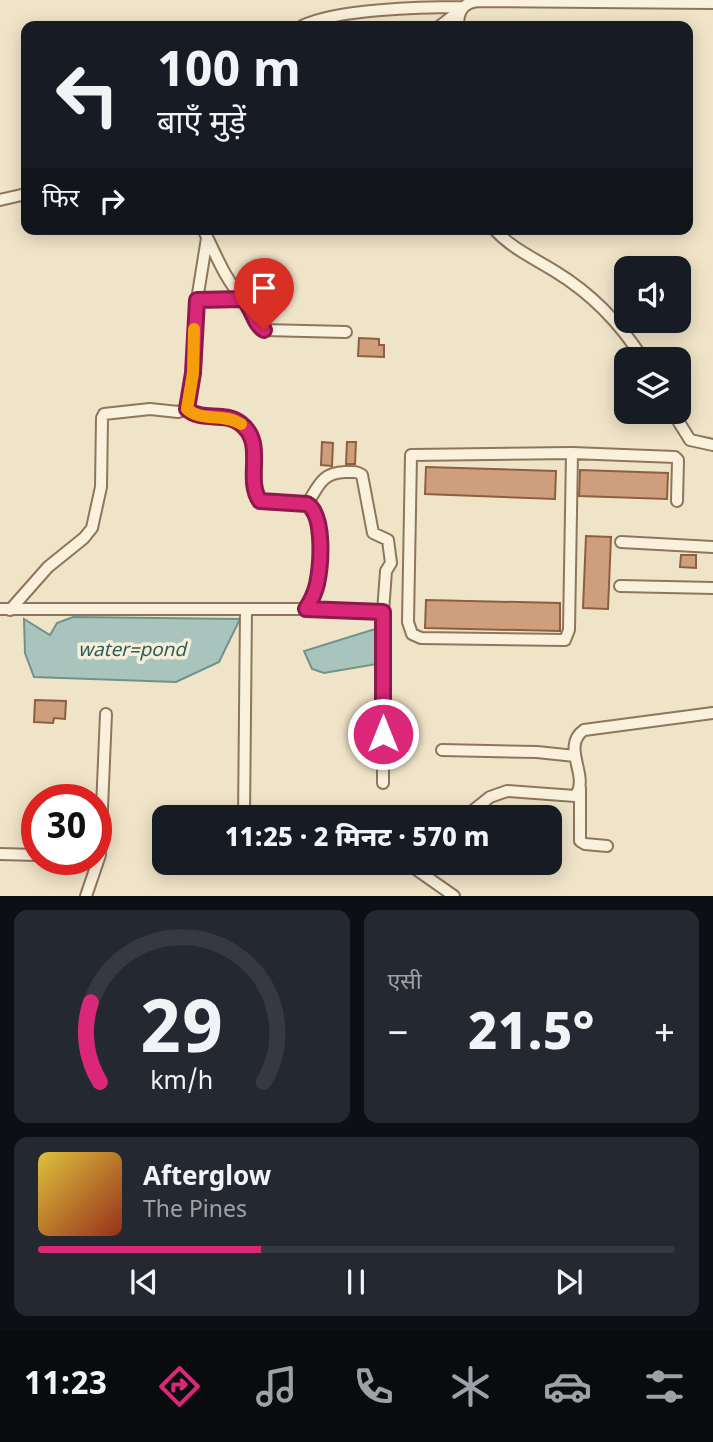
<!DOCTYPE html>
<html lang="hi">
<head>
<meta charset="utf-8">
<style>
	:root { --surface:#171b24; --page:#242831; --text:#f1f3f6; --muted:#9ea1a6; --line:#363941; --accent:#db2777 }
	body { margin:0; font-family:Georgia,"Noto Sans Devanagari",serif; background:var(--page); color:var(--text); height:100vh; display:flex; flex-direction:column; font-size:26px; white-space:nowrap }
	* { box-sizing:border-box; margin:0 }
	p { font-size:23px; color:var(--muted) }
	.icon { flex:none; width:38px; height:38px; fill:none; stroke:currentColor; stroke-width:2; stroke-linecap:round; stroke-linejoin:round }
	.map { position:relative; height:896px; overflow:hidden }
	.sheet { display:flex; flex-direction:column; gap:14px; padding:14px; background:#0d0f14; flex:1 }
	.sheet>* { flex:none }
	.hud { position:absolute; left:21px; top:21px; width:672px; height:214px; border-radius:14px; box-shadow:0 4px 18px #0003; background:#171b24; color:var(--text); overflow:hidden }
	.fabs { position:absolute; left:614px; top:256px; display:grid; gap:14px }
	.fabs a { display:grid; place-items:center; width:77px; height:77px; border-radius:14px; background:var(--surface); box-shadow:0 4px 18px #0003; font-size:35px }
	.speed { position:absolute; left:21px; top:784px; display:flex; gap:14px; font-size:35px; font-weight:700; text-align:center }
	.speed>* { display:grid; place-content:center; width:91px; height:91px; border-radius:50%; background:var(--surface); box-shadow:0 4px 18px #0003; line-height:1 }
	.speed .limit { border:10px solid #d22; background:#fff; color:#111 }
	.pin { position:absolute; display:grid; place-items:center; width:60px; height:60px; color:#fff; margin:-72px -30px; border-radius:50% 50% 50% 0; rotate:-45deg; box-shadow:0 0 7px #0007 }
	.pin .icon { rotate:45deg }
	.me { position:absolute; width:77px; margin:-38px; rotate:0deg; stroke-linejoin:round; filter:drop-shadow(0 0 5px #0008) }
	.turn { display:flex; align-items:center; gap:24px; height:147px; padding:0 21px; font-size:32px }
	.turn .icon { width:91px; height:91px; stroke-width:2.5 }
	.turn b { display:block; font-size:49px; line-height:60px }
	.then { display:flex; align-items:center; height:66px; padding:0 21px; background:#0003; gap:14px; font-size:26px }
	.big { font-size:52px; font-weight:800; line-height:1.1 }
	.sheet .widget { flex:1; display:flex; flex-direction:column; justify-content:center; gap:10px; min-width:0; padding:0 24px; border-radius:14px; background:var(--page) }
	.sheet .dial { align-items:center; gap:0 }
	.dial svg { height:182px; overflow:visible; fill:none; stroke:var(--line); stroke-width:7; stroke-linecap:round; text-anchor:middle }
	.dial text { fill:var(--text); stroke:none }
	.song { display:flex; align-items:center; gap:21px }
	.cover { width:84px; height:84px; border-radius:10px; background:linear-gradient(135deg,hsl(50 70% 55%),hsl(10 70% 35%)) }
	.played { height:7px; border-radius:4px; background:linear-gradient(90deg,var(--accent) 35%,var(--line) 35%) }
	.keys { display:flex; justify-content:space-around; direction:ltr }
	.heat { display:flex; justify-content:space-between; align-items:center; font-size:38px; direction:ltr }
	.sheet .tiles { flex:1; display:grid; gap:14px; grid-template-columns:1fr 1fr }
	.widget:last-child { grid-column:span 2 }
	.trip { position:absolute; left:152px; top:805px; width:410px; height:70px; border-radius:14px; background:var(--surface); box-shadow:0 4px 18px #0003; font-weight:800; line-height:70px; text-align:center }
	.dock { display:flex; height:112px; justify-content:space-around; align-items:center; background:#090b0e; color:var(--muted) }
	.dock .icon { width:49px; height:49px }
	.dock .active { color:var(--accent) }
	.dock b { font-size:32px; color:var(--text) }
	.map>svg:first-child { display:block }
	.water { fill:#a9c4bc; stroke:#6f938a; stroke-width:2 }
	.building { fill:#cf9f7d; stroke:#8d5f41; stroke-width:2 }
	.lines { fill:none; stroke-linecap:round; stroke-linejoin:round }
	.minor-casing { stroke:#8d765c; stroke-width:14 }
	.minor { stroke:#faf1dc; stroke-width:10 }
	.route-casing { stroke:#8e194d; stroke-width:18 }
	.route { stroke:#db2777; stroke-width:12 }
	.slow { stroke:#f59e0b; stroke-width:12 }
	.labels { text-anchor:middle; stroke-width:7; stroke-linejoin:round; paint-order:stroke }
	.water-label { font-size:19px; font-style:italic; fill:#2f5d5a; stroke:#f7eed8 }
</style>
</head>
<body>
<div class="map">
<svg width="713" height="896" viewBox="0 0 713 896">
	<rect width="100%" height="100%" fill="#f0e4c8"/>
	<path class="water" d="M73 617 240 619 219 662 176 682 34 677 25 653 24 619 50 635 57 623Z
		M375 629 380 650 377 664 324 673 312 669 304 651Z"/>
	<path class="building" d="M359 338 379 339V345H384V357L358 356Z
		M322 442 333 443 332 466 321 465Z
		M347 442H356L355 464H346Z
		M426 467 556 471 555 499 425 494Z
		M580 470 668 473 667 499 579 496Z
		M586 536 611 537 608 609 583 608Z
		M681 555H696V568L680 567Z
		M426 600 560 603V631L425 628Z
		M35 700 66 701 65 719 54 718 53 723 34 722Z"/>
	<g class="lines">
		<g class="minor-casing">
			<path id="minor" d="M302 26C336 9 423 7 463 7
				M440 26 454 15 459 13
				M458 26C458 12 462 3 478 1L713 3
				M0 200 26 194
				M203 229C216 254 224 278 243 299
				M494 229C512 249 534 258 556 272 592 294 620 323 643 359
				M197 300 207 238
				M187 409 193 373 197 300 243 299C253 308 252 323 264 330L346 332
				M672 411 690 440 713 445
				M572 453 569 630 565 640 421 638 412 634 408 622 411 455 572 453 675 457 678 460 677 501
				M621 542 713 547
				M620 586 713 588
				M0 609H306L383 612 386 571 391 563 388 540 373 533 362 475C356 471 353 472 345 472 321 473 319 486 307 504
				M10 610 48 567 84 538 92 528 101 487 102 418 104 414 150 409 178 412 187 409C201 422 223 411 239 422 265 442 247 474 258 499L264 503 307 504C325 515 321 565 317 584 315 593 311 601 306 609
				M383 612V783
				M442 750 537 752 575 756
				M580 788V841L585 844 607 846
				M244 817 246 609
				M465 817 490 797 507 791 575 796C591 777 560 747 584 730L713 713
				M0 854 37 855
				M374 863 394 866 407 863
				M407 863 454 896
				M86 896 100 855 106 714"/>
		</g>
		<use href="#minor" class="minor"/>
	</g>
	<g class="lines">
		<g class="route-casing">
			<path id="route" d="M264 330C253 323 253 308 243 299L197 300 193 373 187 409C202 422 224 411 240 423 267 443 244 478 260 501L307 504C325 515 321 565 317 584 315 593 311 601 306 609L383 612V734"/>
		</g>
		<use href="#route" class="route"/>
		<path class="slow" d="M194 329 193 373 187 409C201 422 224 413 241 424"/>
	</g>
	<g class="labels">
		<g class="water-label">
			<text x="132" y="656">water=pond</text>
		</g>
	</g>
</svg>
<div class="fabs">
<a><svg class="icon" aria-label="sound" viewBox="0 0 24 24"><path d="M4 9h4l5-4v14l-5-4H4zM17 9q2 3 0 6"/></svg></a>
<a><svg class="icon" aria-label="layers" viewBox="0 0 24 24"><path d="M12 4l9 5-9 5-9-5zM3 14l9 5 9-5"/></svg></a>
</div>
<div class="speed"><div class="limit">30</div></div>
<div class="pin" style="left:264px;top:330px;background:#d93025"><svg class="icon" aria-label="arrive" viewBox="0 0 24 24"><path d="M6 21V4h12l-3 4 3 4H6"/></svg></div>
<svg class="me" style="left:383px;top:734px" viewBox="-20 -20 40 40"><circle r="17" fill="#db2777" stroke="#fff" stroke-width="3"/><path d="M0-11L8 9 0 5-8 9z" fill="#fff"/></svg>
<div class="trip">11:25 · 2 मिनट · 570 m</div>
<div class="hud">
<div class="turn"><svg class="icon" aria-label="left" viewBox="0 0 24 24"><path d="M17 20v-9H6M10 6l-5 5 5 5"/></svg><div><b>100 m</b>बाएँ मुड़ें</div></div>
<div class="then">फिर<svg class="icon" aria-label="right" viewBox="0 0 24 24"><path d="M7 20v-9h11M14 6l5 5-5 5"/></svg></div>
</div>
</div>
<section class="sheet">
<div class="tiles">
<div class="widget dial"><svg viewBox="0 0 100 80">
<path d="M14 69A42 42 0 1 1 86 69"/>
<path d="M14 69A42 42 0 0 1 10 34" stroke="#db2777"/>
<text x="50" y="56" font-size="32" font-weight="700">29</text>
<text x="50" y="72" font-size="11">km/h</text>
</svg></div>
<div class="widget"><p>एसी</p>
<div class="heat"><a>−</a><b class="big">21.5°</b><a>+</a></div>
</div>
<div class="widget">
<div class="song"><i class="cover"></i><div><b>Afterglow</b><p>The Pines</p></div></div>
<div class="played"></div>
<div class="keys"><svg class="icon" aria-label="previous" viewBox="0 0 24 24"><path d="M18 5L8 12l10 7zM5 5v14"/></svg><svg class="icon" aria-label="pause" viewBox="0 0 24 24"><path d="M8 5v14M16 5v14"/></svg><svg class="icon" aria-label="next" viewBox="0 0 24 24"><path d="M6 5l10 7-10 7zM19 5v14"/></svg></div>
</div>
</div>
</section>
<nav class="dock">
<b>11:23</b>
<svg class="icon active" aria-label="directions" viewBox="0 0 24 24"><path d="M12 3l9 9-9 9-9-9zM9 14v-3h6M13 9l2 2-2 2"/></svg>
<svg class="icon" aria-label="music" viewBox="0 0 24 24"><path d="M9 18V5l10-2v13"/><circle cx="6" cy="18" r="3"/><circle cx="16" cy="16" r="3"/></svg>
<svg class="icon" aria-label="phone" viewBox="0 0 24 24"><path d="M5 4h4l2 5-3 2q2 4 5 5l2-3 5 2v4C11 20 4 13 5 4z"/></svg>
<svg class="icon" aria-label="climate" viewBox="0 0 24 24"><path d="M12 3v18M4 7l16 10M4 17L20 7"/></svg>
<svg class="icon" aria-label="car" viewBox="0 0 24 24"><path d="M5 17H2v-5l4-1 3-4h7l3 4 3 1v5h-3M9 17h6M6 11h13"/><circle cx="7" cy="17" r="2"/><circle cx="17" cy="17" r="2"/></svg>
<svg class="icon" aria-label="filters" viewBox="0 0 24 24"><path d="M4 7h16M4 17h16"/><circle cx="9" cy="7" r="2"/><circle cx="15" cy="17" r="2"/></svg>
</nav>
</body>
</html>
